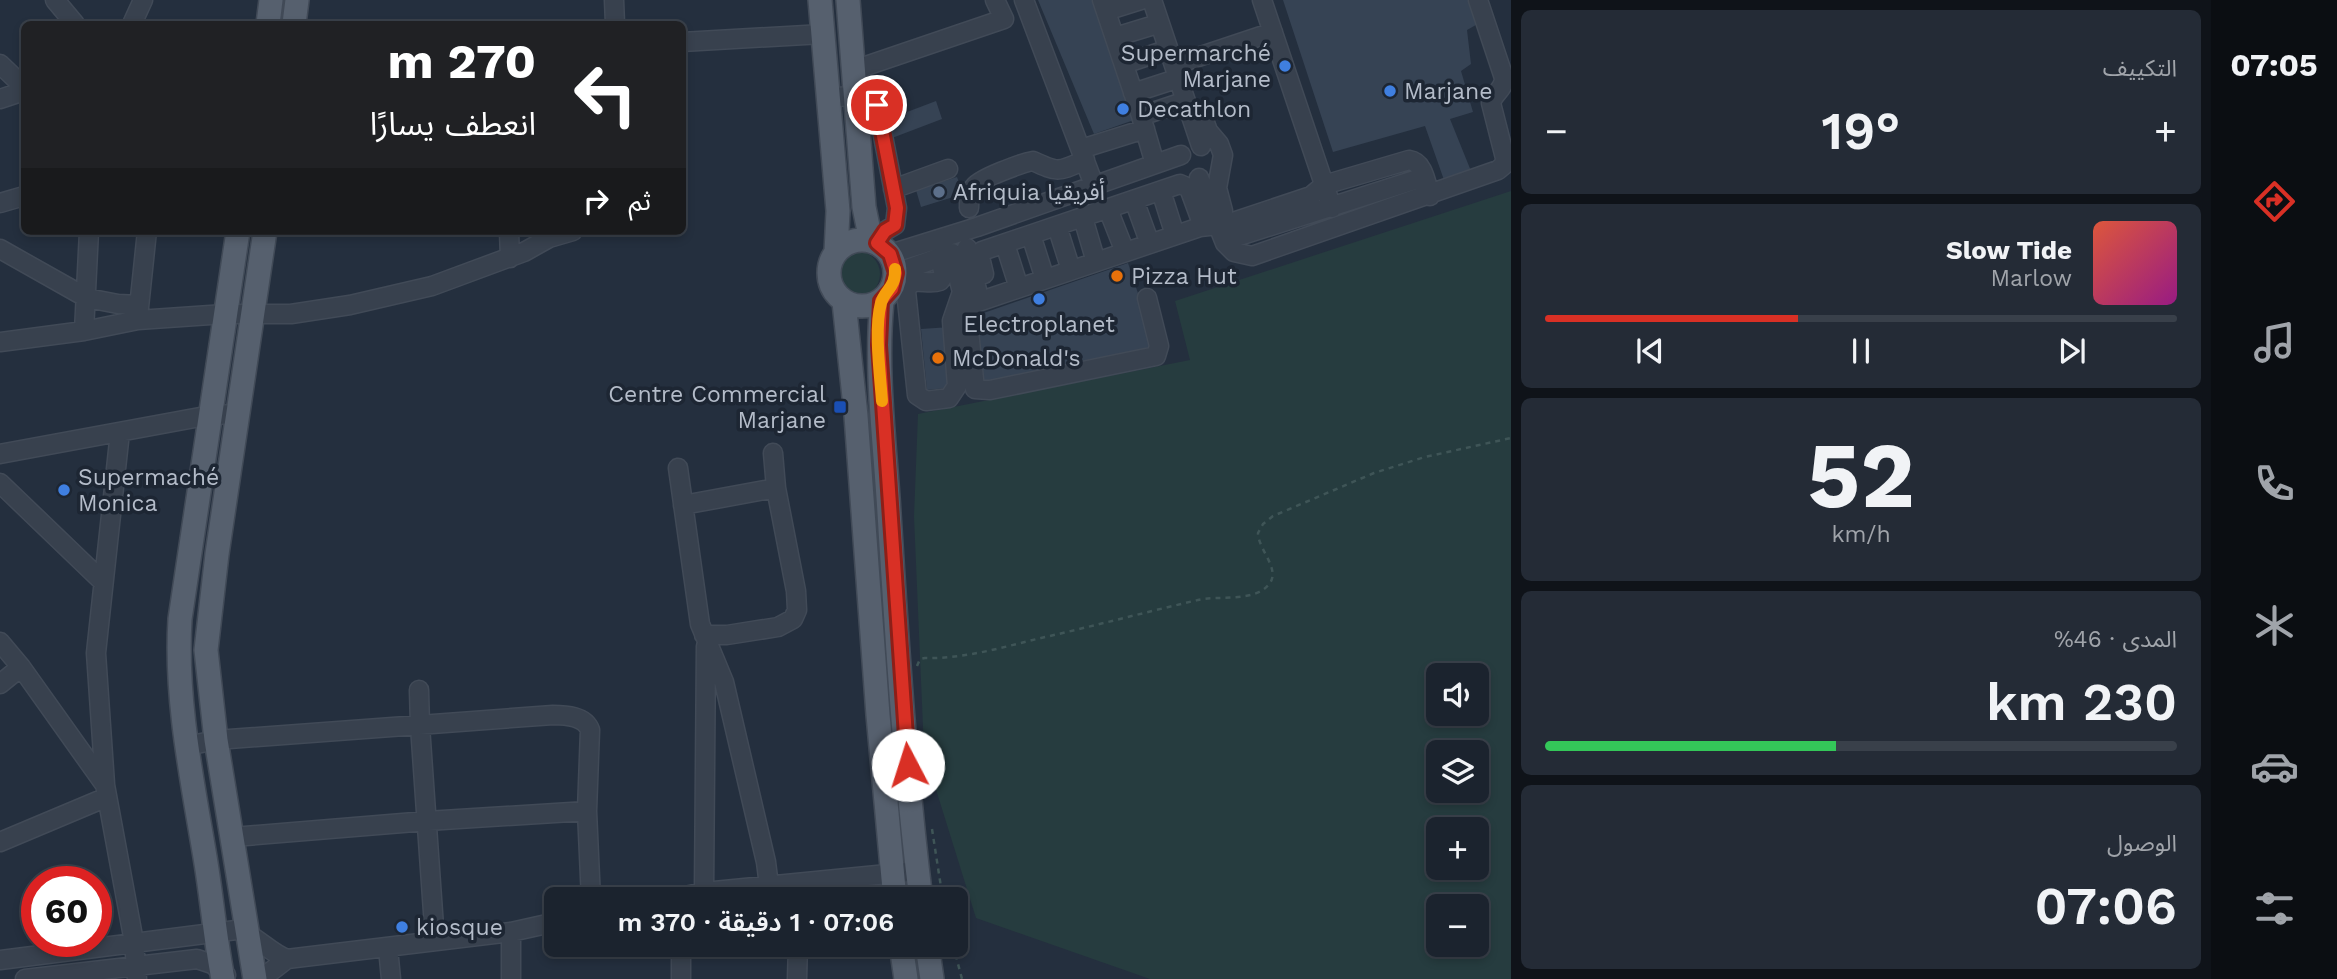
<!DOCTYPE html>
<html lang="ar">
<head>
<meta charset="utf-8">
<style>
	:root { --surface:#1b232e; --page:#242b36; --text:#f1f3f6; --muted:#a0a4aa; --line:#39404a; --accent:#d93025 }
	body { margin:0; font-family:"Work Sans","Noto Sans Arabic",sans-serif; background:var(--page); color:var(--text); direction:rtl; height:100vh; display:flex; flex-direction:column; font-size:26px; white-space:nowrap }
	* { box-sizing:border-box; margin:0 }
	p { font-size:23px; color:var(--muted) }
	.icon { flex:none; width:38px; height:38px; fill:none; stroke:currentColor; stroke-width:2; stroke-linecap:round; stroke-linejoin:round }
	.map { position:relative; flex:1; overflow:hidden; direction:ltr }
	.panel { display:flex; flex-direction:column; gap:10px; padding:10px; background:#0f1319; width:700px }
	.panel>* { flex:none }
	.guide { position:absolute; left:21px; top:21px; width:665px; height:214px; border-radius:10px; box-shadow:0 4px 10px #0003,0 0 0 2px var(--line); direction:rtl; background:#202124; color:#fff; overflow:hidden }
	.fabs { position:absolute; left:1426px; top:663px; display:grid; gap:14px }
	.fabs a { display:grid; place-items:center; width:63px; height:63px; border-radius:10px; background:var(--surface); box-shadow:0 4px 10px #0003,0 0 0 2px var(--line); font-size:35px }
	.speed { position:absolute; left:21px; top:866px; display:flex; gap:14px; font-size:35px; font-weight:700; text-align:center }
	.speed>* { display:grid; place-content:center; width:91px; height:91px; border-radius:50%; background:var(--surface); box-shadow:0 4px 10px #0003,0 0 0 2px var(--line); line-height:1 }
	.speed .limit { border:10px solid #d22; background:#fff; color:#111 }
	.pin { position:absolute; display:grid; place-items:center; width:60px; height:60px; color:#fff; margin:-30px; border:4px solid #fff; border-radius:50%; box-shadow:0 2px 7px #0007 }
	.me { position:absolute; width:77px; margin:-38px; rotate:355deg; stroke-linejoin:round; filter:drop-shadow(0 0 5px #0008) }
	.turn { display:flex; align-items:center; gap:24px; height:147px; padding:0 35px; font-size:32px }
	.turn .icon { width:91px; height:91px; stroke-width:2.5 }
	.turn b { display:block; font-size:49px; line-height:60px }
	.then { display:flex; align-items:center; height:66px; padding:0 35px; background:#0003; gap:14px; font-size:26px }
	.big { font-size:52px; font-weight:600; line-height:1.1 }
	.panel .card { flex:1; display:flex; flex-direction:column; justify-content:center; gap:10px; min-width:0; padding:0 24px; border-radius:10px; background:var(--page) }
	.panel .dial { align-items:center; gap:0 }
	.dial b { font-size:91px; line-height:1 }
	.song { display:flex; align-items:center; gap:21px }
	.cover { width:84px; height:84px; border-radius:10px; background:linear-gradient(135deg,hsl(10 70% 55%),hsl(310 70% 35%)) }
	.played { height:7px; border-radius:4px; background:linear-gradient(90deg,var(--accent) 40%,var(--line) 40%) }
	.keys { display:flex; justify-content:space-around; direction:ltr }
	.heat { display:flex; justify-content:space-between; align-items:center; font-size:38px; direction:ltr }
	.charge { height:10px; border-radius:5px; background:linear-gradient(90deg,#34c759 46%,var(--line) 0) }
	.trip { position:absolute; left:544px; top:887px; width:424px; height:70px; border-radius:10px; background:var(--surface); box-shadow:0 4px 10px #0003,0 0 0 2px var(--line); font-weight:600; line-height:70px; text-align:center; direction:rtl }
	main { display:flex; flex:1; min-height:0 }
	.menu { display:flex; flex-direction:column; width:126px; justify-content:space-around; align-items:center; background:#0b0e12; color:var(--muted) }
	.menu .icon { width:49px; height:49px }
	.menu .selected { color:var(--accent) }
	.menu b { font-size:32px; color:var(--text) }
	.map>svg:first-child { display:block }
	.green { fill:#263c3f; fill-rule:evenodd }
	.building { fill:#364354 }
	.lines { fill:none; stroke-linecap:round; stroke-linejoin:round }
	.minor-casing { stroke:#414a57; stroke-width:21 }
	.major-casing { stroke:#414a57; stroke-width:26 }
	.path { stroke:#3f5557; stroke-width:2.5; stroke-dasharray:5 5; stroke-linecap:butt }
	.minor { stroke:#38414e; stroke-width:18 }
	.major { stroke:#56606e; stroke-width:23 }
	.route-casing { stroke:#8d1f18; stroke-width:18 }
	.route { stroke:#d93025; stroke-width:12 }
	.slow { stroke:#f59e0b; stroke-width:12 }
	.shop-dot { fill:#3f7fe0; stroke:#1d2633; stroke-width:2.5 }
	.service-dot { fill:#5c6f8a; stroke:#1d2633; stroke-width:2.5 }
	.food-dot { fill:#e8710a; stroke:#1d2633; stroke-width:2.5 }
	.transit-dot { fill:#1a4fb4; stroke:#1d2633; stroke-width:2.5 }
	.labels { text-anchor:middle; stroke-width:7; stroke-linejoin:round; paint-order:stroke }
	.poi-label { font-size:23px; fill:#b4bcc9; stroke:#1d2633; text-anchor:start }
</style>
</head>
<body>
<main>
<nav class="menu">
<b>07:05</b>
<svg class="icon selected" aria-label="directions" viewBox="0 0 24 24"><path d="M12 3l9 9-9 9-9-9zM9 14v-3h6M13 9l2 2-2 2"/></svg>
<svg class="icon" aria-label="music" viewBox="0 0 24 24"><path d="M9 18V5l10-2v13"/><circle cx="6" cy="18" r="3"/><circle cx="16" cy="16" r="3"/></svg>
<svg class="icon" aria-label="phone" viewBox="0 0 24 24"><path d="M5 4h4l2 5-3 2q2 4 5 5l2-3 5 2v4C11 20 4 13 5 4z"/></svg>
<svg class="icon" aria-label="climate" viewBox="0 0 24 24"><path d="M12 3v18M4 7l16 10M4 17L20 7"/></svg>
<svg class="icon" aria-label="car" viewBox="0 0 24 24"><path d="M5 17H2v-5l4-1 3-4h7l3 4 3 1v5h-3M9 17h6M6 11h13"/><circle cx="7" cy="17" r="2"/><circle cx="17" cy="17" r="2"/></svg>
<svg class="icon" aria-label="filters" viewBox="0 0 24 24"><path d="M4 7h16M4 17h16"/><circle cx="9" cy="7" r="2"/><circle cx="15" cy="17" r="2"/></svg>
</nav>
<section class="panel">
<div class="card"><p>التكييف</p>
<div class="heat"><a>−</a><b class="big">19°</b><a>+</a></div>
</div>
<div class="card">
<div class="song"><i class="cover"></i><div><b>Slow Tide</b><p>Marlow</p></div></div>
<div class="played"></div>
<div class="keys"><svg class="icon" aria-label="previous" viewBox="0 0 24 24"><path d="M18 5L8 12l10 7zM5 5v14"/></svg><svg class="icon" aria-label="pause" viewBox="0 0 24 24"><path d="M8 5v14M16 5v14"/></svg><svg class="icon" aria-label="next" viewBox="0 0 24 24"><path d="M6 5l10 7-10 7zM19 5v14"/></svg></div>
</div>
<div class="card dial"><b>52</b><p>km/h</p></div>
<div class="card"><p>المدى · 46%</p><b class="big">230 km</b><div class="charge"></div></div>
<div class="card"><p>الوصول</p><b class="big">07:06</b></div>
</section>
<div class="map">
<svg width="1511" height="979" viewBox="0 0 1511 979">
	<rect width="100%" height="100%" fill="#242f3e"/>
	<path class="green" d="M1511 191V979H1150L976 918 924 751 914 516 918 414 1190 360 1175 301ZM1438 676H1477V714H1438ZM1438 752H1477V791H1438ZM1438 830H1477V868H1438ZM1438 906H1477V945H1438Z
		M834 274a23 23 0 1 1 46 0a23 23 0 1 1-46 0Z"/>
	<path class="building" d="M1038 0H1092L1134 120 1094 134Z
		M1283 0H1475L1483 21 1467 30 1471 64 1461 71 1473 112 1450 119 1471 171 1444 180 1425 126 1333 152Z
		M936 101 942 119 892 138 886 120Z
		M957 177 963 194 921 207 916 190Z
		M1128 263 1156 348 982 386 975 316Z
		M950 327 956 387 927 390 921 329Z"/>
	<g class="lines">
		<g class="minor-casing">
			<path id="minor" d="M55 0 75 24
				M614 0 615 24
				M1024 0 1094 185
				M1102 0 1141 116 1155 164
				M1152 0 1201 146
				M1262 0 1332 208
				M1106 11 1141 0
				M132 24 143 0
				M1115 37 1151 26
				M682 42 823 34
				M0 64 24 87
				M1124 64 1160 52
				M1174 65 1273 32
				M854 70 1004 19 995 0
				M1133 93 1170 81
				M828 98C848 96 861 93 877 105L897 208 895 225 885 231 877 243
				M0 99 24 91
				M1141 116 1177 104
				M1203 117 1208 131 1219 144 1223 155 1217 188 1223 211
				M1081 149 1145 129
				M1199 178 1225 243 1234 252 1252 256 1498 170 1504 165 1505 158 1491 103C1494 92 1504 90 1504 78L1478 0
				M893 189 948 169
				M1161 191 1175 235
				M1134 200 1150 244
				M0 203 24 196
				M969 208C969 201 969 192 975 186 981 178 1022 163 1033 161 1059 173 1058 172 1085 160
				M1108 209 1125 252
				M1083 218 1096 262
				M1057 226 1071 270
				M509 231 510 258
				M1031 235 1045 279
				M1233 238 1424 177
				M1005 244 1019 288
				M967 248 977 290 968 322 975 389 990 390 1156 356 1159 346 1147 298
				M0 249 87 298 118 304 139 305
				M890 254 977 227 1181 155
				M940 258 944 275 940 281C929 285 920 279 910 283L906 291 917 395 926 401 949 398 957 386 952 321 962 292 952 253
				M896 273 952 253
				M984 274 979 253 982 251 1180 184 1189 188 1203 226
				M975 303 1200 227 1227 224 1311 196 1324 185 1409 160C1424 162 1426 183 1430 196
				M138 317 147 231
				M84 331 89 231
				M0 342 84 331 138 320 225 314H291L350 305 432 286 524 252 549 238 573 231
				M0 454 211 415 239 414
				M678 468 700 624 724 682 766 862 769 886
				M0 483 102 581
				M683 505 776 488
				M704 635H727L778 627 793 619 797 610 796 591 776 488 773 453
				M0 642 21 667 105 785 134 942 137 979
				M0 684 21 667
				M419 690 420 726 435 941
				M187 746 216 740 553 715C566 715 585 716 590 730L587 811 591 900
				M105 784 96 653 120 432
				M233 837 427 821 587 811
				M0 842 107 797
				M704 892 706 646
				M666 900 704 892 918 871
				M511 932V979
				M388 948 391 979
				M0 960 236 930C256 934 268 952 287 959L511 932 556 922
				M25 979 197 959 212 964 226 975
				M261 979 287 959
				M681 979V945
				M797 979 798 945"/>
		</g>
		<g class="major-casing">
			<path id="major" d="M820 0 838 211 836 252
				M848 0 864 207 871 241
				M268 24 271 0
				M294 24 297 0
				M829 273a33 33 0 1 1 66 0a33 33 0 1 1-66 0Z
				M882 301C875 371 885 443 889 513 897 642 905 771 921 900
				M844 302 856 416 878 715 895 900
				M901 945 906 979
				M927 945 932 979
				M223 979C215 939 212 898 205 857 192 779 175 699 180 619L238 231
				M255 979 216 740 206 650 217 554 265 231"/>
		</g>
		<path class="path" d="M917 666 920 659 925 658C965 659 1003 647 1041 638 1094 626 1146 612 1198 600 1218 595 1256 603 1270 583 1280 568 1258 549 1258 533L1263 524 1273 516 1374 473 1425 457 1511 438
			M932 829 943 900
			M953 945 962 979"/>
		<use href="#minor" class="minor"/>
		<use href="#major" class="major"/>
	</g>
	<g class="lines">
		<g class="route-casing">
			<path id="route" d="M877 105 897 208 895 225 885 231 877 243 890 254 896 273 892 289 881 301 879 345 908 765"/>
		</g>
		<use href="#route" class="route"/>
		<path class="slow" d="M882 401C880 374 874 328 881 303 885 289 896 288 895 269"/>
	</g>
	<g class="shop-dot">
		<circle cx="1285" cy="66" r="7"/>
		<circle cx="1390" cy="91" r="7"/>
		<circle cx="1123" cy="109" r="7"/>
		<circle cx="1039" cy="299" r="7"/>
		<circle cx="64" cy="490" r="7"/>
		<circle cx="402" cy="927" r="7"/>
	</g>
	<circle class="service-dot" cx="939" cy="192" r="7"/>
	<g class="food-dot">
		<circle cx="1117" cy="276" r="7"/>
		<circle cx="938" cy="358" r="7"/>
	</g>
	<rect class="transit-dot" x="833" y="400" width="14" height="14" rx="3.5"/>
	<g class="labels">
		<g class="poi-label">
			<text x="1271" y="61" text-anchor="end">Supermarché<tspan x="1271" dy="26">Marjane</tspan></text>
			<text x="1404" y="99">Marjane</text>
			<text x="1137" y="117">Decathlon</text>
			<text x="953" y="200">Afriquia أفريقيا</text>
			<text x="1131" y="284">Pizza Hut</text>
			<text x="1039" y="332" text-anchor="middle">Electroplanet</text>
			<text x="952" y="366">McDonald's</text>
			<text x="826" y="402" text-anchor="end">Centre Commercial<tspan x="826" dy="26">Marjane</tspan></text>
			<text x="78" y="485">Supermaché<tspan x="78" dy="26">Monica</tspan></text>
			<text x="416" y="935">kiosque</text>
		</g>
	</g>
</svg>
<div class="fabs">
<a><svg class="icon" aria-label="sound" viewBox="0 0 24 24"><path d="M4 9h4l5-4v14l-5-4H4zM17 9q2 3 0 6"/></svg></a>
<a><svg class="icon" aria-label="layers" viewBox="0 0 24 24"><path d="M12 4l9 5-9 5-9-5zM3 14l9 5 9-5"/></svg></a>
<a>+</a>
<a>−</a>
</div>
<div class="speed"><div class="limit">60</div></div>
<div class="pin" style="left:877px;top:105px;background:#d93025"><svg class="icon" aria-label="arrive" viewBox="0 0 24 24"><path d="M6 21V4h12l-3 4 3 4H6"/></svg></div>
<svg class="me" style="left:908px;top:765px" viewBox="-20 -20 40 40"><circle r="19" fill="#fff"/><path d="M0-13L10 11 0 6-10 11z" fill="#d93025"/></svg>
<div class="trip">07:06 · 1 دقيقة · 370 m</div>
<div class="guide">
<div class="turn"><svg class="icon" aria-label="left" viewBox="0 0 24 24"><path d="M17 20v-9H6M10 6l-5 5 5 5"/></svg><div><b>270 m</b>انعطف يسارًا</div></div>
<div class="then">ثم<svg class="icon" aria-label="right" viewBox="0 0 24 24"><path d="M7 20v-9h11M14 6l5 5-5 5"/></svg></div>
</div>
</div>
</main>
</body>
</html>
